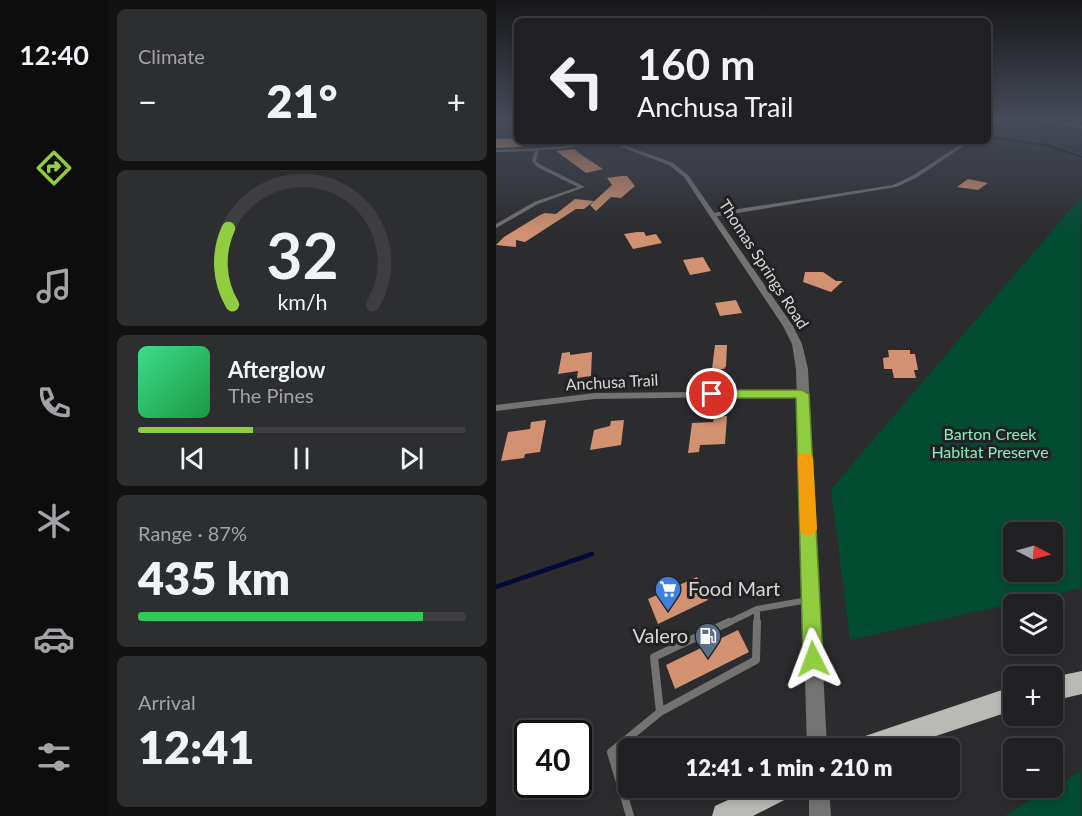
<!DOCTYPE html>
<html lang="en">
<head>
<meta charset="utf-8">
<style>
	:root { --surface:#212123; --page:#2d2e30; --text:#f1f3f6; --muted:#a2a3a6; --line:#3e3e41; --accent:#90cd40 }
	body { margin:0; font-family:Lato,sans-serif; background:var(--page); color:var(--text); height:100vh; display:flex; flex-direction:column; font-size:22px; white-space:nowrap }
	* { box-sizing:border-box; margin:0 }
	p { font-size:20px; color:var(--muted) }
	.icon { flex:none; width:33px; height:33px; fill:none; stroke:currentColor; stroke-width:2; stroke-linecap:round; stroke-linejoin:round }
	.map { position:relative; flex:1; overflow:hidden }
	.side { display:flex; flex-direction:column; gap:9px; padding:9px; background:#121213; width:388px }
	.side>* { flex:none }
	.hud { position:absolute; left:18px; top:18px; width:477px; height:126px; border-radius:9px; box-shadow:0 3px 9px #0003,0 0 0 2px var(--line); background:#212123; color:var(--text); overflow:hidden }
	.needle { width:39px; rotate:96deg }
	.controls { position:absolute; left:507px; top:522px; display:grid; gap:12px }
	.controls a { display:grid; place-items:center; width:60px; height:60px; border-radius:9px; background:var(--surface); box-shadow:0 3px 9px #0003,0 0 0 2px var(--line); font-size:30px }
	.speed { position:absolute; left:18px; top:720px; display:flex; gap:12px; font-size:30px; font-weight:700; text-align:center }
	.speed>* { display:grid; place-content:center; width:78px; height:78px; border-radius:50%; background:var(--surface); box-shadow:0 3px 9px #0003,0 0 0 2px var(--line); line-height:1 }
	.speed .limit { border:3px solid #111; border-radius:9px; background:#fff; color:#111 }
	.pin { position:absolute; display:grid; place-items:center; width:51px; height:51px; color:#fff; margin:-26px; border:3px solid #fff; border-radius:50%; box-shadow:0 2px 6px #0007 }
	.me { position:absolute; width:66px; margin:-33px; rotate:357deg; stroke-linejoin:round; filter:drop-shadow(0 0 4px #0008) }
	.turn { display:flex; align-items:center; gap:21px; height:126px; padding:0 24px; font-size:27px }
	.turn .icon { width:78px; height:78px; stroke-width:2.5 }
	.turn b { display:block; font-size:42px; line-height:51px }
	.big { font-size:45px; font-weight:800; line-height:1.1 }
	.side .widget { flex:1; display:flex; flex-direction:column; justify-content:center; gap:9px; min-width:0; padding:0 21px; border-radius:9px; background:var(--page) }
	.side .dial { align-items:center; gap:0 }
	.dial svg { height:156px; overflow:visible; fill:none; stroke:var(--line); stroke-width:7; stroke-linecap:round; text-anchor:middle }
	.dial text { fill:var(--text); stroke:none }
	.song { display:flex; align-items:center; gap:18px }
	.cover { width:72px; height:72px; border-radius:9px; background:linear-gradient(135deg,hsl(150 70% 55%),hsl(140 70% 35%)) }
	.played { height:6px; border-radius:3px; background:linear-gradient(90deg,var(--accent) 35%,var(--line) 35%) }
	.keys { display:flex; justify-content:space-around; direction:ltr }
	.heat { display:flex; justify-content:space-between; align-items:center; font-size:33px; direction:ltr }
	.charge { height:9px; border-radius:4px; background:linear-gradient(90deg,#34c759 87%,var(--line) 0) }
	.trip { position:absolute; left:122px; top:738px; width:342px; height:60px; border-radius:9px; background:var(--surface); box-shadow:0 3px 9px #0003,0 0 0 2px var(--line); font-weight:800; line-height:60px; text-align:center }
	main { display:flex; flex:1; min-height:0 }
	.dock { display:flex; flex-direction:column; width:108px; justify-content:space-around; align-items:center; background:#0d0d0e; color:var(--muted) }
	.dock .icon { width:42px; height:42px }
	.dock .selected { color:var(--accent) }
	.dock b { font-size:27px; color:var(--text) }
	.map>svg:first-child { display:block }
	.green { fill:#024c32; fill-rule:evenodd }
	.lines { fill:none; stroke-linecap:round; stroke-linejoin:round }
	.stream-far1 { stroke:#000b39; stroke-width:1.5 }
	.stream { stroke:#000b39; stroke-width:4.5 }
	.building { fill:#d29170 }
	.service-far1 { stroke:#737371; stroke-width:6 }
	.service { stroke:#737371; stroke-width:8 }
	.minor { fill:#737371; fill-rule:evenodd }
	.tertiary { fill:#737371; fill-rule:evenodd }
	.primary { fill:#b9b9b6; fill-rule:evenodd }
	.route { fill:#90cd40; stroke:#5e852a; stroke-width:1.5 }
	.slow { fill:#f59e0b }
	.labels { text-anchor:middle; stroke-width:6; stroke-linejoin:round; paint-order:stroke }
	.street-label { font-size:16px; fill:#d7d7d8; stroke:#222225 }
	.park-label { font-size:16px; fill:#84eebc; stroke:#222225 }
	.near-poi-label { font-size:20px; fill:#d7d7d8; stroke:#222225; text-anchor:start }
</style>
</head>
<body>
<main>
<nav class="dock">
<b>12:40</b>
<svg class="icon selected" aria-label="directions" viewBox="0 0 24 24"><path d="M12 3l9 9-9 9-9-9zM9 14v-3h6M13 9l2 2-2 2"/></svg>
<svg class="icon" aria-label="music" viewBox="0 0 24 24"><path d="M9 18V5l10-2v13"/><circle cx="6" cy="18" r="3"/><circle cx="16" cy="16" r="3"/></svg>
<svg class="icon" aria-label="phone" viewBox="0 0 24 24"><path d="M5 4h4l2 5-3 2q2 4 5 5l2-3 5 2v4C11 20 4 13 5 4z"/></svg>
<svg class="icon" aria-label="climate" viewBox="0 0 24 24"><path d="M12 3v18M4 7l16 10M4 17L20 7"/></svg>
<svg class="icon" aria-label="car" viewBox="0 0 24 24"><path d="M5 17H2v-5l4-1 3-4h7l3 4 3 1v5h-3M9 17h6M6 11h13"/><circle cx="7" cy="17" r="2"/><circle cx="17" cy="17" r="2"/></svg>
<svg class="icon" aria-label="filters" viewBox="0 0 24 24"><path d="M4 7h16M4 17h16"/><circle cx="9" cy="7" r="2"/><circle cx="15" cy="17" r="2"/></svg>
</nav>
<section class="side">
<div class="widget"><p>Climate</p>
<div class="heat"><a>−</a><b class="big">21°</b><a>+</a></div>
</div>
<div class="widget dial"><svg viewBox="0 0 100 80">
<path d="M14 69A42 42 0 1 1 86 69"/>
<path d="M14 69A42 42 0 0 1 12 30" stroke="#90cd40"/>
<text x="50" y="56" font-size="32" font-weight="700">32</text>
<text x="50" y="72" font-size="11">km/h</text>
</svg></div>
<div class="widget">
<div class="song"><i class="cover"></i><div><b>Afterglow</b><p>The Pines</p></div></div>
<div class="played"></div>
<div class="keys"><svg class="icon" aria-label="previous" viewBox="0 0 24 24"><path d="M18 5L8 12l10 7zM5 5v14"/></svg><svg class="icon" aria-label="pause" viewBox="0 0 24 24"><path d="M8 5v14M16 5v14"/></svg><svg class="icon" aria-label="next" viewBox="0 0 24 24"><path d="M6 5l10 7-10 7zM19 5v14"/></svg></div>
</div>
<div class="widget"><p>Range · 87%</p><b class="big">435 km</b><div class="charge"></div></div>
<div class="widget"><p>Arrival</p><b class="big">12:41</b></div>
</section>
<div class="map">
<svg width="586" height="816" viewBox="0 0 586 816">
	<rect width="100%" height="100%" fill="#2c2c2f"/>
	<path class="green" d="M585 197V588L354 640 335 489ZM518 532H556V572H518Z
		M585 771V816H508Z"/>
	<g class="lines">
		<path class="stream-far1" d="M492 137 549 145 586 157"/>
		<path class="stream" d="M0 587 96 554"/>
	</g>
	<path class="building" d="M21 138V141H30L26 147 0 148V139Z
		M78 149 87 156 107 169 90 173 60 151Z
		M125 176H131L139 186 125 198 115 197 100 211 94 205 116 185 111 178Z
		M472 179 492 183 482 190 461 187Z
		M79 199 98 201 88 209H80L29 242 20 240V247L0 245 8 237 44 215 49 213 60 214Z
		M141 232H148L150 236 160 234 166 243 137 249 128 234Z
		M207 257 215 271 194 275 187 260Z
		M309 272H327L340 281H347L335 292 307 282Z
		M240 300 246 313 224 316 219 303Z
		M219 345H231L230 366 228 369H216Z
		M392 350H414V354H419L422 370H418L420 378H398L396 369H388L387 358 393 357Z
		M74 352V355L96 352 95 376 81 378 82 371 62 374 66 353Z
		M218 416H231L229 444 204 445 203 452 192 453 196 423 217 422Z
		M50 420 44 452 29 454 28 458 5 461 12 432 34 429 35 422Z
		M128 420 125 445 94 450 98 430 114 426 115 421Z
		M201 577 212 600 162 624 152 599Z
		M242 630 253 652 179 689 170 665Z"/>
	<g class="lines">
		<path class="service-far1" d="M230 624 261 609 312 600
			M261 624V609"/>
		<path class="service" d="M164 712 260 660 261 622
			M134 816 115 752 164 712 158 657 233 622"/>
		<path class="minor" d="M502 120H507L492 129V126Z
			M538 120H547L586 126V128Z
			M98 141H108L64 149 43 150 40 161 45 165 89 187 42 204 0 228V224L38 202 82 187 41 167 36 161 39 151 0 152V150L64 147Z
			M470 141H475L420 178 400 187 217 217 214 215 217 213 397 185 416 176Z
			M306 391 309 392 310 394 309 396 99 399 0 411V405L99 393Z"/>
		<path class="tertiary" d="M109 141H117L177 163 192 175 297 326 306 344 312 369 331 748H311L300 369 296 344 287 326 188 177 173 165Z
			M313 788H333L335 816H313Z"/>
		<path class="primary" d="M586 671V694L556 701V677Z
			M518 686V710L404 748H357L360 739 369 736Z
			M258 788H298L294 797 257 816H216L219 806Z"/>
	</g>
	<linearGradient id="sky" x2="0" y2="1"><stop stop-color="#18181a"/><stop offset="0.51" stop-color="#454b58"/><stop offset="1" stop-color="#454b58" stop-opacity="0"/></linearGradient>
	<rect width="586" height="234" fill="url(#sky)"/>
	<path class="route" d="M216 390H306L313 394 327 659 324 666 317 669 310 666 307 659 300 398H211L210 394Z"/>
	<path class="slow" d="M310 453 315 454 317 458 321 529 318 534 312 536 306 534 304 529 302 458 304 454Z"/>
	<defs>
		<g id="supermarket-pin" transform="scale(1.35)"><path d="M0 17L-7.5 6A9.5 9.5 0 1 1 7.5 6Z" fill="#3f7fe0" stroke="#222225"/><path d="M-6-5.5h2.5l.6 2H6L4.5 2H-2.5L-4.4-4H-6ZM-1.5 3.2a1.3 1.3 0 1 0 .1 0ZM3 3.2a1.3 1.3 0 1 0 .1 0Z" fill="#fff"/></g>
		<g id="fuel-pin" transform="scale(1.35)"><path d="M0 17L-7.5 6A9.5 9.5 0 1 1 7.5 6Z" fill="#5c6f8a" stroke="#222225"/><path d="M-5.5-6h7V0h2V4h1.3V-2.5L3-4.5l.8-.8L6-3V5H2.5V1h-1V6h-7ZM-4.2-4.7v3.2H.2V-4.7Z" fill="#fff"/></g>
	</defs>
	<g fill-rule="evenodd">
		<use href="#supermarket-pin" x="172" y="589"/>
		<use href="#fuel-pin" x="212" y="636"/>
	</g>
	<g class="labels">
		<g class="street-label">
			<text transform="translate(268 264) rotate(57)" y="6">Thomas Springs Road</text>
			<text transform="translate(116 382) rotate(-3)" y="6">Anchusa Trail</text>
		</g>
		<g class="park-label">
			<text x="494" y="440">Barton Creek<tspan x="494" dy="18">Habitat Preserve</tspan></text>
		</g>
		<g class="near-poi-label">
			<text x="192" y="596">Food Mart</text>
			<text x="192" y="643" text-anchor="end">Valero</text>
		</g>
	</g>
</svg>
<div class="controls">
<a><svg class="needle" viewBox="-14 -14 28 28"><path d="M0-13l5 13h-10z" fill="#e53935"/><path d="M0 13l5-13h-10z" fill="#a2a3a6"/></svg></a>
<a><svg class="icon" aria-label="layers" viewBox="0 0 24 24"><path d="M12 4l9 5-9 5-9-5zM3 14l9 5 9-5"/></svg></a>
<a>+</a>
<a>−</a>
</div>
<div class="speed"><div class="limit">40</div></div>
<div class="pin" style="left:216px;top:394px;background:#d93025"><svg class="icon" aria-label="arrive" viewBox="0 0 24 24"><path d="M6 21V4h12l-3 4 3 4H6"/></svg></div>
<svg class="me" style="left:317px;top:659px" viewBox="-20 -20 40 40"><path d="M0-17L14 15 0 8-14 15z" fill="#90cd40" stroke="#fff" stroke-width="4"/></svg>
<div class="trip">12:41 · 1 min · 210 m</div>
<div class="hud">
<div class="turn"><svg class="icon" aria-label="left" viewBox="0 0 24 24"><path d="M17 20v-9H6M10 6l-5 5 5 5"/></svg><div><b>160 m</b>Anchusa Trail</div></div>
</div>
</div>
</main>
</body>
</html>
